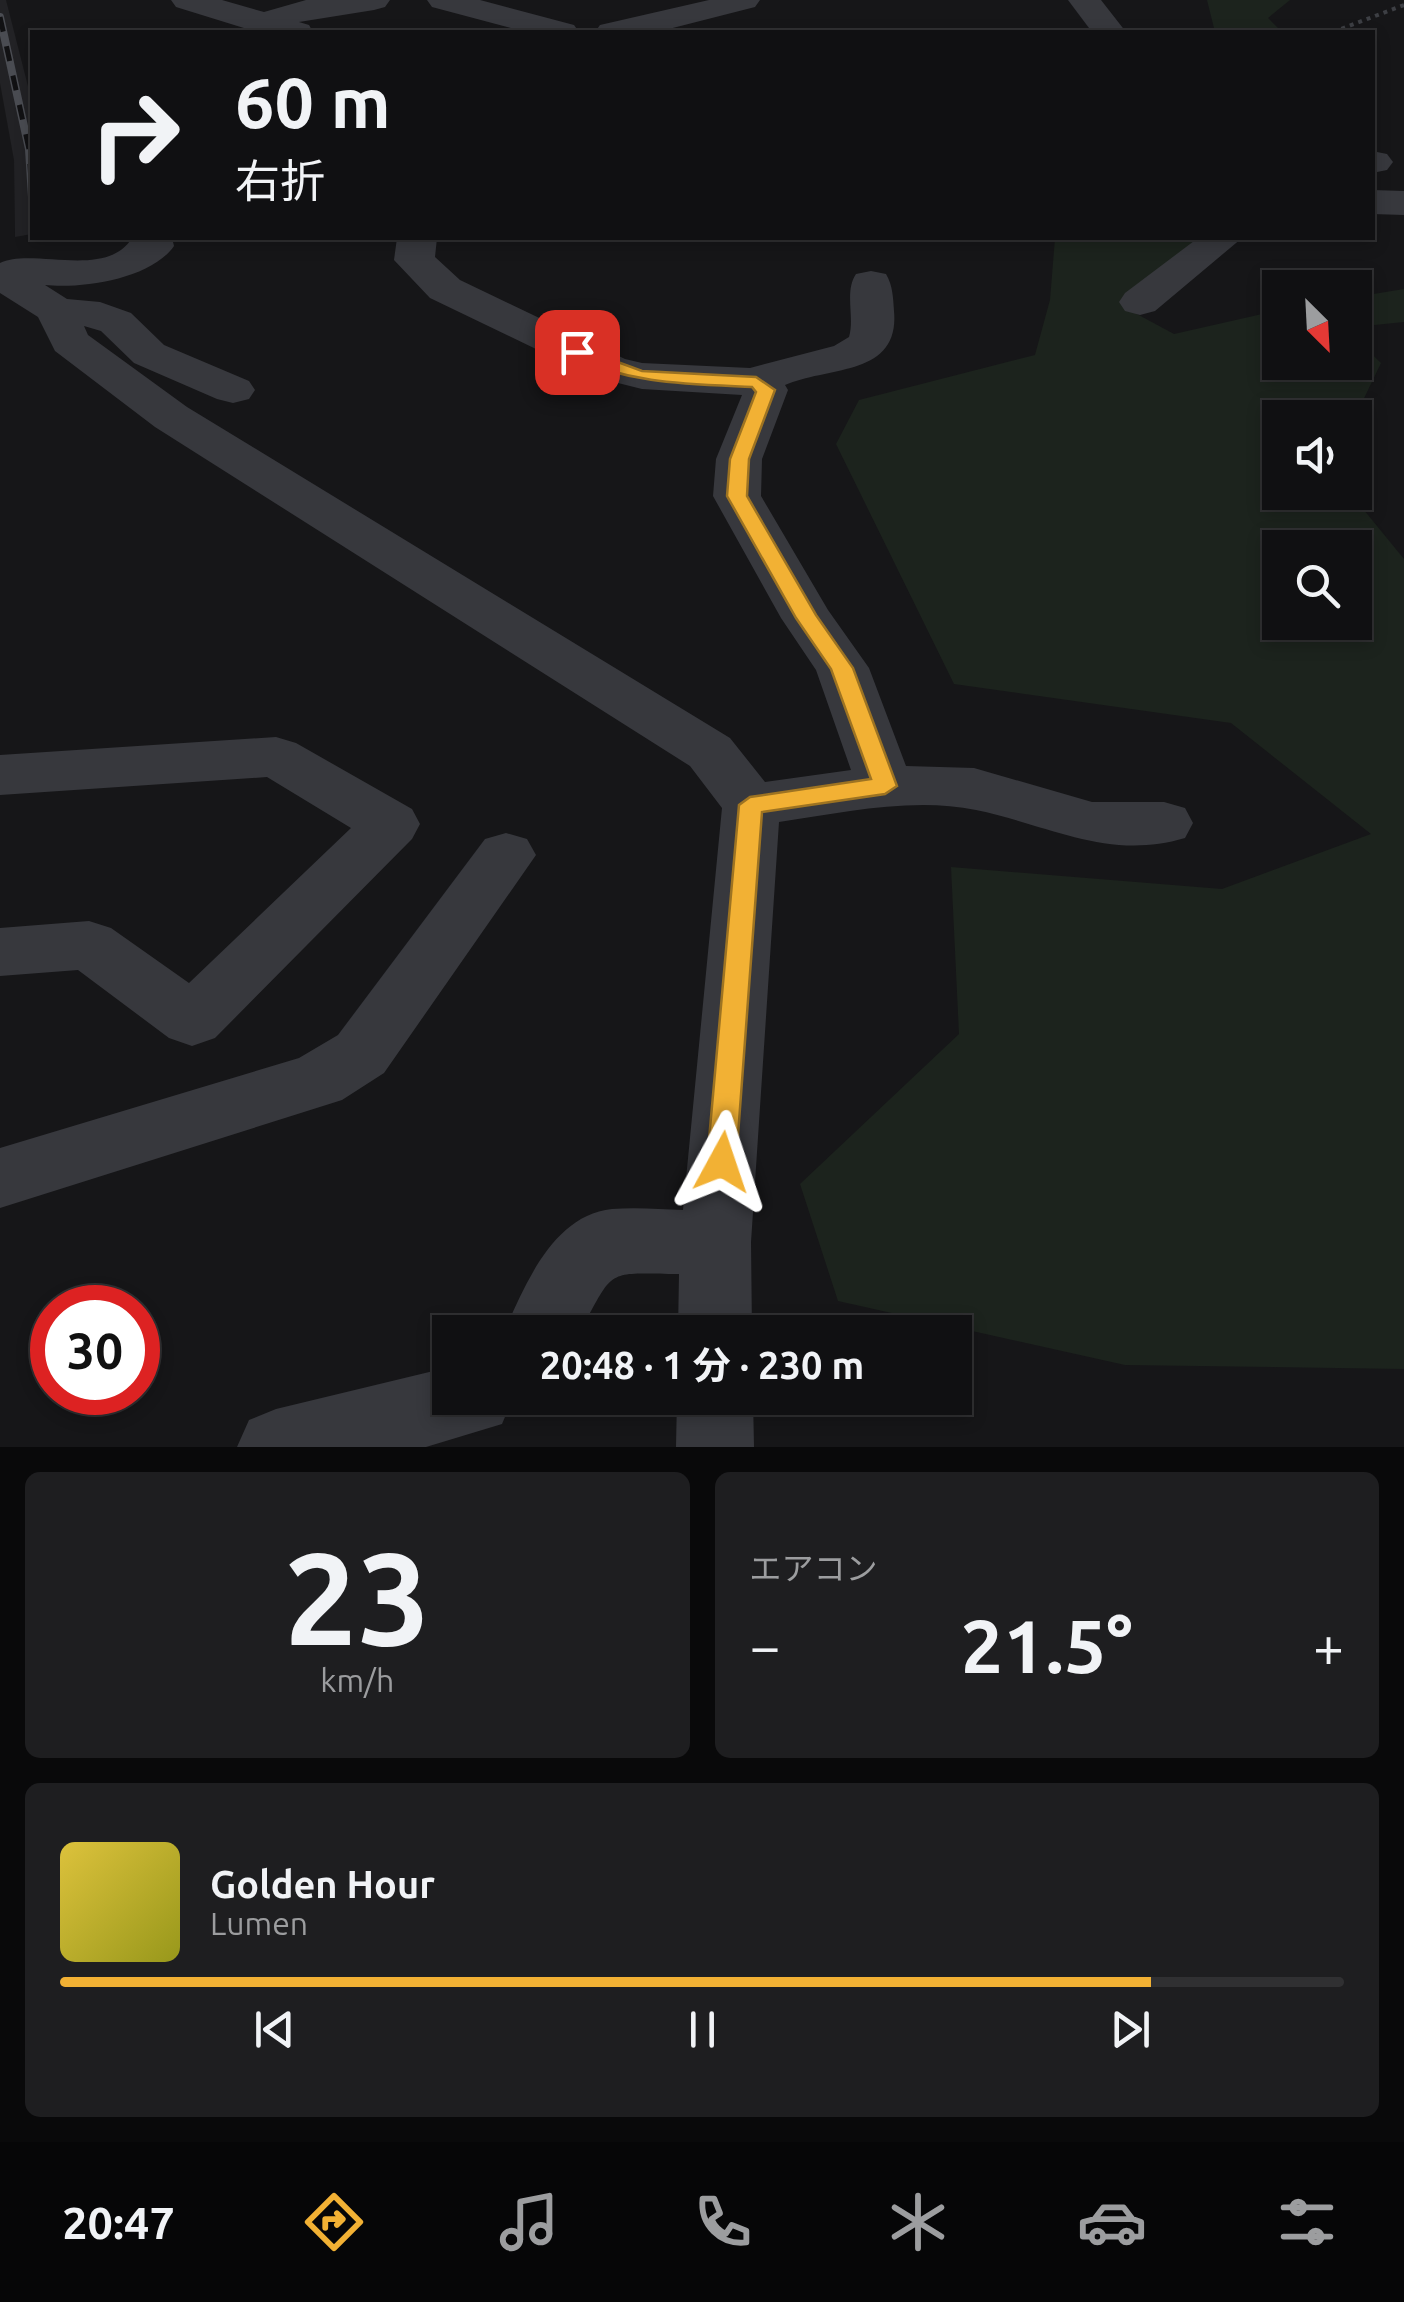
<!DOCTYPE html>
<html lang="ja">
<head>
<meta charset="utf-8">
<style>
	:root { --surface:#101012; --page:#1e1e20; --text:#f1f3f6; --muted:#9c9d9f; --line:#303032; --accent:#f2b134 }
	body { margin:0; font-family:Ubuntu,"Noto Sans JP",sans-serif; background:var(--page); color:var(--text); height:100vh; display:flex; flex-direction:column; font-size:38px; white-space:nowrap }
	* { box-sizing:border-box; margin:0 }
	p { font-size:32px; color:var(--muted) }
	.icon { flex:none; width:55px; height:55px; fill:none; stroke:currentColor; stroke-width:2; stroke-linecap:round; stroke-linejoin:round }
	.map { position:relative; height:1447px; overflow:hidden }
	.panel { display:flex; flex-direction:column; gap:25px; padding:25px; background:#09090a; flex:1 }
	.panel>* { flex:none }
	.top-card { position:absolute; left:30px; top:30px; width:1345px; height:210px; border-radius:0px; box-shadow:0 5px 15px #0003,0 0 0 2px var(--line); background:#101012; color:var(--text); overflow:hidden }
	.needle { width:65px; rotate:156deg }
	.controls { position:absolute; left:1262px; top:270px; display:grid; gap:20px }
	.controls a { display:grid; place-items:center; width:110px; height:110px; border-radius:0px; background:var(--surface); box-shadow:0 5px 15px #0003,0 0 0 2px var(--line); font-size:50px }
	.speed { position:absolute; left:30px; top:1285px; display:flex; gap:20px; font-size:50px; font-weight:700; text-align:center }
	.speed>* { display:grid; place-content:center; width:130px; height:130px; border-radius:50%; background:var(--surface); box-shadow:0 5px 15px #0003,0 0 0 2px var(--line); line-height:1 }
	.speed .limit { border:15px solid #d22; background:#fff; color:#111 }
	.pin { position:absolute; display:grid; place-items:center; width:85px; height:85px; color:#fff; margin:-42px; border-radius:20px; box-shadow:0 5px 15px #0006 }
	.me { position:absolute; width:110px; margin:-55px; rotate:5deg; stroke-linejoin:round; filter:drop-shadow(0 0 8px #0008) }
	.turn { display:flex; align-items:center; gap:35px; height:210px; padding:0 40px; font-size:45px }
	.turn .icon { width:130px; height:130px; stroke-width:2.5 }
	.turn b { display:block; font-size:70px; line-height:85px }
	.big { font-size:75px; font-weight:700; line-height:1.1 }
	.panel .card { flex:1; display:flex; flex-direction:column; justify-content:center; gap:15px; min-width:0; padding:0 35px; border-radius:15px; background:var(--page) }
	.panel .dial { align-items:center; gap:0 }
	.dial b { font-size:130px; line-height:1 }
	.song { display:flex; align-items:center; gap:30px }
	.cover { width:120px; height:120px; border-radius:15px; background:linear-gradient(135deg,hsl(50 70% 55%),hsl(60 70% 35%)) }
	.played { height:10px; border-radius:5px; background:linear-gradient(90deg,var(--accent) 85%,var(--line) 85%) }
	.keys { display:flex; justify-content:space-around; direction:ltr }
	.heat { display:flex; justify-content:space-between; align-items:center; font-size:55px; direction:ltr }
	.panel .tiles { flex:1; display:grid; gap:25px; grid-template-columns:1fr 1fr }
	.card:last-child { grid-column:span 2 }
	.trip { position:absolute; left:432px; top:1315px; width:540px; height:100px; border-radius:0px; background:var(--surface); box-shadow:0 5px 15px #0003,0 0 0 2px var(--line); font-weight:700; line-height:100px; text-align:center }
	.tab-bar { display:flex; height:160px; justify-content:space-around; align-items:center; background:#060607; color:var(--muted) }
	.tab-bar .icon { width:70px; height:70px }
	.tab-bar .on { color:var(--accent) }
	.tab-bar b { font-size:45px; color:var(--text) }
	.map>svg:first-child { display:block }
	.built { fill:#222225 }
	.green { fill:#1c231d; fill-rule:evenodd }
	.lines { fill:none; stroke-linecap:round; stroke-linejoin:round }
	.path { stroke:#3d3f44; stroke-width:4; stroke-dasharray:4 5; stroke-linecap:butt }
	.minor { fill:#37383d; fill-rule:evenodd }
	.rail-casing { stroke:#4a4c52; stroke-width:8 }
	.rail { stroke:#111113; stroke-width:5; stroke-dasharray:15; stroke-linecap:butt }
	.route { fill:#f2b134; stroke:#9d7322; stroke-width:2.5 }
</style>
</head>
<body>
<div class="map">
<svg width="1404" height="1447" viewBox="0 0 1404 1447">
	<rect width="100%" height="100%" fill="#161618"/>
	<path class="built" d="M0 0H6L32 102V234L15 237 14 160 0 83Z"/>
	<path class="green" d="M1207 0H1290L1268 18 1280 30 1288 32H1215Z
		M1055 238H1208L1165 266 1122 306 1174 334 1280 310V362H1355V338L1381 363 1355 417 1280 418V492L1350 493 1404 559V1369L1125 1365 838 1301 800 1184 959 1034 951 867 1222 889 1371 834 1231 723 954 684 836 444 859 400 1035 355 1050 300ZM1280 548H1355V622H1280Z
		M1404 289V322L1355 327V297Z"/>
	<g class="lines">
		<path class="path" d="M1333 32 1404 5"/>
		<path class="minor" d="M171 0H222L264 12 306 0H390L385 7 374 10 299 22 309 25 313 32H257L176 7Z
			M427 0H480L574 25 579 32H526L432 7Z
			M709 0H760L755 7 657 32H595L600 25Z
			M1068 0H1101L1126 32H1092Z
			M1372 151 1387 154 1393 162 1387 170 1372 173Z
			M1372 190 1404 191V215L1372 214Z
			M132 238H172L174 246C151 279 82 289 45 285L67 299 100 302 131 313 164 345 249 381 255 390 249 399 233 403 217 399 134 363 101 331 84 326 88 335 187 407 730 738 765 782 851 770 816 670 781 618 713 496 716 459 742 395 642 389 594 377 430 298 394 260 397 238H437L435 257 460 280 625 359 642 363 750 368 834 346 849 337C855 317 844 292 856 274L871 271 886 274C893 286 893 298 894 311 900 377 827 366 785 385L788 390 762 459 761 496 828 610 869 668 906 766 974 768 1092 802H1164L1185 808 1193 823 1185 838C1108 861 1049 825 976 810 912 797 842 813 779 822L751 1242 752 1332H678L679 1274C605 1273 615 1267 580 1332H504C525 1285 553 1215 612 1209 635 1207 660 1209 683 1210L722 808 690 766 155 427 55 351 38 317 0 293V263C32 247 106 280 132 238Z
			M1198 238H1242L1155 311 1140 315 1125 311 1119 302 1125 293Z
			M276 737 296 743 412 809 420 824 412 839 215 1038 192 1046 169 1038 78 970 0 976V928L89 921 111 928 189 983 351 828 267 777 0 795V755Z
			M506 833 527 839 536 855 384 1073 342 1100 0 1208V1148L299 1058 338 1035 485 839Z
			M450 1367V1398H513L502 1424 426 1447H237L249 1420 276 1409Z
			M677 1398H753L754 1447H676Z"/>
		<g class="rail-casing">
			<path id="rail" d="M0 17 29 149 32 197"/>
		</g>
		<use href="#rail" class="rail"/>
	</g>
	<path class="route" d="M577 347 642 371 756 377 775 390 749 459 747 496 816 615 853 668 897 786 885 794 762 812 736 1162 732 1171 722 1175 711 1171 707 1162 739 805 750 797 871 779 831 669 796 618 727 496 730 459 756 392 752 387C687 384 629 384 571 356L568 352Z"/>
</svg>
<div class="controls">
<a><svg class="needle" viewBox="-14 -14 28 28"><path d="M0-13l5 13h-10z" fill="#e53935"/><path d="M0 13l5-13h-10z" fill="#9c9d9f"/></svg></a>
<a><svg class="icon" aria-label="sound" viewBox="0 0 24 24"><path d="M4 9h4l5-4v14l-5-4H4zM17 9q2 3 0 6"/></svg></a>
<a><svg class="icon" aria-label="search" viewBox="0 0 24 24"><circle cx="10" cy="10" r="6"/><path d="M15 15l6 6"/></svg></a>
</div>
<div class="speed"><div class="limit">30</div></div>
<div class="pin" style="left:577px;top:352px;background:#d93025"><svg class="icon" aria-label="arrive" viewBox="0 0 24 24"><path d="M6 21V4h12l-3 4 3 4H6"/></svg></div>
<svg class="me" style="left:722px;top:1162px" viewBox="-20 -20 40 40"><path d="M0-17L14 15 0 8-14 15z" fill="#f2b134" stroke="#fff" stroke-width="4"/></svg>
<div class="trip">20:48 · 1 分 · 230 m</div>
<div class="top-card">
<div class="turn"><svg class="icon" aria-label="right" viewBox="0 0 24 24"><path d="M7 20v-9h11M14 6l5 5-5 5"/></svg><div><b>60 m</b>右折</div></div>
</div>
</div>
<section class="panel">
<div class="tiles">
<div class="card dial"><b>23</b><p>km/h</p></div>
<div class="card"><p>エアコン</p>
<div class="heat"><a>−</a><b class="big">21.5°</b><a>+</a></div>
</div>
<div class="card">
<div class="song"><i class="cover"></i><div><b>Golden Hour</b><p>Lumen</p></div></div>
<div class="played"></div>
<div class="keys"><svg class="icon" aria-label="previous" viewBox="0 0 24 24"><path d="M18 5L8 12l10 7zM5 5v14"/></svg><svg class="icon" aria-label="pause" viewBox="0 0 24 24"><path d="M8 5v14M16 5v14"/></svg><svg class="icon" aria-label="next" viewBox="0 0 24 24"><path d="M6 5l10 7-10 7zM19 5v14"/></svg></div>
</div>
</div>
</section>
<nav class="tab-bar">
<b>20:47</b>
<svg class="icon on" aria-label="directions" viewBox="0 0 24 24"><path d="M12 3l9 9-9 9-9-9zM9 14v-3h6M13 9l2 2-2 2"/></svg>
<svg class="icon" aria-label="music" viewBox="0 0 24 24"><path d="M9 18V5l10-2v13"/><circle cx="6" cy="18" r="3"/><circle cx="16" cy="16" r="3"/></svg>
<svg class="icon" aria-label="phone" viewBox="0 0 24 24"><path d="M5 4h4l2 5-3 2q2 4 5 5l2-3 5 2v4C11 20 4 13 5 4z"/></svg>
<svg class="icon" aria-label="climate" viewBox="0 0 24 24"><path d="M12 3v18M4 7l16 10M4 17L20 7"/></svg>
<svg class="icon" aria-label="car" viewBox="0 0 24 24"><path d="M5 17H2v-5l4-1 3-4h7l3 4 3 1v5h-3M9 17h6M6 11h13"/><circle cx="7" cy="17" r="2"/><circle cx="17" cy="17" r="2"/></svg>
<svg class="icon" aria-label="filters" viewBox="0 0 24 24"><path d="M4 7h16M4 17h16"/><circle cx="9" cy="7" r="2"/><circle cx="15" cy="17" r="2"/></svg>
</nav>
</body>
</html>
